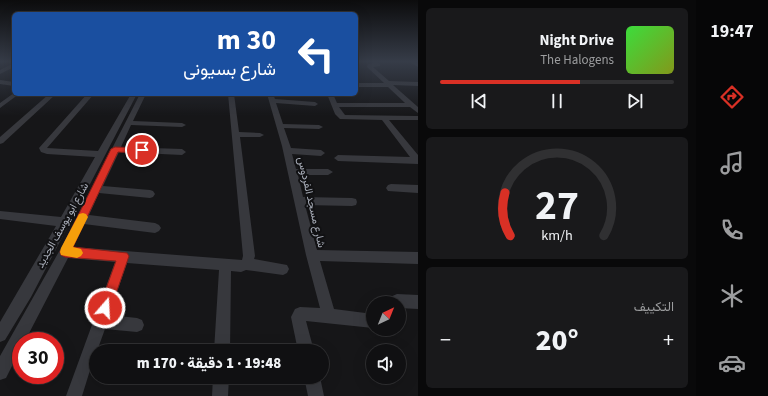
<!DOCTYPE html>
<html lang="ar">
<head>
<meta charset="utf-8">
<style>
	:root { --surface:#101012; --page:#19191b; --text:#f1f3f6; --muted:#9c9d9f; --line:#303032; --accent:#d93025 }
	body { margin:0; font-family:"Source Sans 3",Vazirmatn,sans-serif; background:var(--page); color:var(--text); direction:rtl; height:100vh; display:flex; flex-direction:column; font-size:15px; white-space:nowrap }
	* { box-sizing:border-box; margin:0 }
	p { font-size:13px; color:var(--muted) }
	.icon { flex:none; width:22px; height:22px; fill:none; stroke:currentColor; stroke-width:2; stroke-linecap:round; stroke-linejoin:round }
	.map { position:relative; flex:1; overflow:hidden; direction:ltr }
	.panel { display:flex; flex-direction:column; gap:8px; padding:8px; background:#09090a; width:278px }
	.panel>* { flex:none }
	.top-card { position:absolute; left:12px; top:12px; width:346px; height:84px; border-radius:6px; box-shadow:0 4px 16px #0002,0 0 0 1px var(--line); direction:rtl; background:#1a4fa0; color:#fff; overflow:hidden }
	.needle { width:26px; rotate:43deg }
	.tools { position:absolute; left:366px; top:296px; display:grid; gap:8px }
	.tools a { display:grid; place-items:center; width:40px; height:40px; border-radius:50%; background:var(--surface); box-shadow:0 4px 16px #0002,0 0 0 1px var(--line); font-size:20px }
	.speed { position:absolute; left:12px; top:332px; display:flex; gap:8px; font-size:20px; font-weight:700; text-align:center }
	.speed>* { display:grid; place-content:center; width:52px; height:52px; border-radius:50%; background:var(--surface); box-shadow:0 4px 16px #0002,0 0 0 1px var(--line); line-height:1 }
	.speed .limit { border:6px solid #d22; background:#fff; color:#111 }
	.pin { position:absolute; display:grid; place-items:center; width:34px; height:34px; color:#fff; margin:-17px; border:2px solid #fff; border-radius:50%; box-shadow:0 1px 4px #0007 }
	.me { position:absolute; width:44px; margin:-22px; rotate:19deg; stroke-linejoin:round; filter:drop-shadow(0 0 3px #0008) }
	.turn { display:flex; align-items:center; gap:14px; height:84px; padding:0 16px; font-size:18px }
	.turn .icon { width:52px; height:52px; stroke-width:2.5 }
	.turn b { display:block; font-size:28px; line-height:34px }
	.big { font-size:30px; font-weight:800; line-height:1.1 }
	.panel .card { flex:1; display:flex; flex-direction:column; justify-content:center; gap:6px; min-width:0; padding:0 14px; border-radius:6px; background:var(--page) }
	.panel .dial { align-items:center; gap:0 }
	.dial svg { height:104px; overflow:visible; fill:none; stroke:var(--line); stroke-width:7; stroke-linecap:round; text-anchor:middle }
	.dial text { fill:var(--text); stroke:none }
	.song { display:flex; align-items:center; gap:12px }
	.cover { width:48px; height:48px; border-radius:6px; background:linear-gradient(135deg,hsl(120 70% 55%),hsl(70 70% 35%)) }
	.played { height:4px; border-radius:2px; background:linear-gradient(90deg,var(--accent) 60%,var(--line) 60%) }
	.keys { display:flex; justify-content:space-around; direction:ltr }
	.heat { display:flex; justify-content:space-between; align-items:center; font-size:22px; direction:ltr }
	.trip { position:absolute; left:89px; top:344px; width:240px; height:40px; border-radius:20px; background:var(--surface); box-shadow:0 4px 16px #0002,0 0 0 1px var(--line); font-weight:800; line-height:40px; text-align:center; direction:rtl }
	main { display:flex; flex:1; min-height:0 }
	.tabs { display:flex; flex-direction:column; width:72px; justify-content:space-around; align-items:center; background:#060607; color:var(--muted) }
	.tabs .icon { width:28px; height:28px }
	.tabs .on { color:var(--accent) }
	.tabs b { font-size:18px; color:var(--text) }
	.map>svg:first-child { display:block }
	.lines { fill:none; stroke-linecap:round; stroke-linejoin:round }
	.minor { fill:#37383d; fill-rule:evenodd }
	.route { fill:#d93025; stroke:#8d1f18 }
	.slow { fill:#f59e0b }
	.labels { text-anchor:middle; stroke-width:4; stroke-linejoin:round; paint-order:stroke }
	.street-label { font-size:11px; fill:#a8adb8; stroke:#111113 }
</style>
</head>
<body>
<main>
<nav class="tabs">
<b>19:47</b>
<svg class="icon on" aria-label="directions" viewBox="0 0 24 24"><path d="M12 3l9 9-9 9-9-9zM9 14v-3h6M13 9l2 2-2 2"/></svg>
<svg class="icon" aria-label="music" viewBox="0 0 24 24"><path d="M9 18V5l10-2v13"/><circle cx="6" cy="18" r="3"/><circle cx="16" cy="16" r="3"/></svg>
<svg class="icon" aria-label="phone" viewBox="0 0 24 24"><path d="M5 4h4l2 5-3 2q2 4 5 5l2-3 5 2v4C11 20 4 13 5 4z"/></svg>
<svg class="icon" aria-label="climate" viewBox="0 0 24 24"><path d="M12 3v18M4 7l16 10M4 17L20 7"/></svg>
<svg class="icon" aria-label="car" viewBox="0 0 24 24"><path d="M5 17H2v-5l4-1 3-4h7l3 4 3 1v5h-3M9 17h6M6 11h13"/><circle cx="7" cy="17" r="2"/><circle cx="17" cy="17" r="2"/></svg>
</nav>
<section class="panel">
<div class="card">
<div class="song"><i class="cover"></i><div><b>Night Drive</b><p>The Halogens</p></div></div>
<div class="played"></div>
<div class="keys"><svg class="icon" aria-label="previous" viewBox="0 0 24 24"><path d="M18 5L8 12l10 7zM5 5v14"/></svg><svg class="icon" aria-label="pause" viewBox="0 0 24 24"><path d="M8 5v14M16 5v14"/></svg><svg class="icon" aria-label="next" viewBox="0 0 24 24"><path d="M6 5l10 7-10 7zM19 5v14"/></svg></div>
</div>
<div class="card dial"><svg viewBox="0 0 100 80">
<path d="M14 69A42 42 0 1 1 86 69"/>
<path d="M14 69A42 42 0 0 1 10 36" stroke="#d93025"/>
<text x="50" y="56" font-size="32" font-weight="700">27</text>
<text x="50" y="72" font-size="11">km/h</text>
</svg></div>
<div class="card"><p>التكييف</p>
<div class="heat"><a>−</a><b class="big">20°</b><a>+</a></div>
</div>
</section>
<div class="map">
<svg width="418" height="396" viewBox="0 0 418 396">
	<rect width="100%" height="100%" fill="#161618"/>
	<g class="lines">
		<path class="minor" d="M372 61H377L380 64V66L373 67 389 81 418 82V86L393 85 418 107V113L410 107H339L345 115 418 116V120H389L418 155V164L338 161 334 158 338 155 410 157 382 120 340 119 335 114 327 94H333L337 103H405L388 87H356V83H384L367 67 368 64 373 63Z
			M408 61H414L418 63V67Z
			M14 63V67L0 74V70Z
			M0 80 14 82V86L0 84Z
			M14 93V94H19L0 108V103Z
			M49 94H56L3 143 0 144V137Z
			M87 94H94L47 148 98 151 131 94H137L31 297 5 340 0 342V322L56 226 0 219V211L61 217 95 157 47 154 41 152 39 148Z
			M140 94H146L133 121 182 123 186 125 182 127 131 125 121 147 182 149 186 152 182 155 119 152 103 186 150 190 153 191 155 194 153 197 150 198 99 193 89 215 155 223 159 225 161 228 159 231 155 233 84 224 73 247 242 260 243 256 228 94H234L239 132 260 133 264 135 260 137H240L255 256 254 259 287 265 289 269 287 273 283 275 246 270 241 272 231 271 230 351H214L219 270 127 263 109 315 137 318 142 320 144 325 142 330 137 332 105 329 97 351H96L82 396H66L115 262 68 258 25 341H21V348L6 378 0 380V356L61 248Z
			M267 94H273L275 99 315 102 318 104 315 106 276 103 283 124 319 125 323 127 319 129 284 128 291 148 321 150 325 153 321 156 292 154 296 169H328L333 172 328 175H298L303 197 352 198 356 199 357 202 356 205 352 206 305 205 317 250 418 252V264L320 261 334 309 373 314V328L306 321 314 351H298L291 317 295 309 300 307 320 308 306 255 282 146Z
			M391 184 418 185V193L388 191 386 188 388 185Z
			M397 294 418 295V309L399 308V303H386L388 298Z
			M213 377H229L228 396H212Z
			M304 377H320L324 396H308Z"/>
	</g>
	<linearGradient id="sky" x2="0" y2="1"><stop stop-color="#0c0c0d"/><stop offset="0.53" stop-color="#363c48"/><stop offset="1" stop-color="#363c48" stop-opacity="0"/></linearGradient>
	<rect width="418" height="116" fill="url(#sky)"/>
	<path class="route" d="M115 147 142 148 146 150 142 153 118 152 73 247 127 253 129 256 111 308 109 313 105 314 100 313 99 308 116 261 65 257 61 255 60 252 111 149Z"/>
	<path class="slow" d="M83 213 86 214 88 217 73 247 81 249 83 253 81 256 77 258 61 255 60 252 61 248 79 214Z"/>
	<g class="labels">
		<g class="street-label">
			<text transform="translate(312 202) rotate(77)" y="4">شارع مسجد الفردوس</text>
			<text transform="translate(62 225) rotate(-61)" y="4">شارع ابو يوسف الجديد</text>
		</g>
	</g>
</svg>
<div class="tools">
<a><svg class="needle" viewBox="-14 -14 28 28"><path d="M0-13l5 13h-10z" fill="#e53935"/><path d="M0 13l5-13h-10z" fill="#9c9d9f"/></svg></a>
<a><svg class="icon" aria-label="sound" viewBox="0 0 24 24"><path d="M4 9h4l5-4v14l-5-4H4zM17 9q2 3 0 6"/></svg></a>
</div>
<div class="speed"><div class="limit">30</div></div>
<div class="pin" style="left:142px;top:150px;background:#d93025"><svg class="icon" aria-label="arrive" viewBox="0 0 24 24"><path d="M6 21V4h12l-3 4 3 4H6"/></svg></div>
<svg class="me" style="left:105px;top:308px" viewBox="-20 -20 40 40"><circle r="17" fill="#d93025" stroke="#fff" stroke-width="3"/><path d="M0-11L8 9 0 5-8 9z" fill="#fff"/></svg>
<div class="trip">19:48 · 1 دقيقة · 170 m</div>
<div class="top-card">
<div class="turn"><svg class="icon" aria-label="left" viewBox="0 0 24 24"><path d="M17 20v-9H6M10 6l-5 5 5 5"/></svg><div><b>30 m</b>شارع بسيونى</div></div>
</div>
</div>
</main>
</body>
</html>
